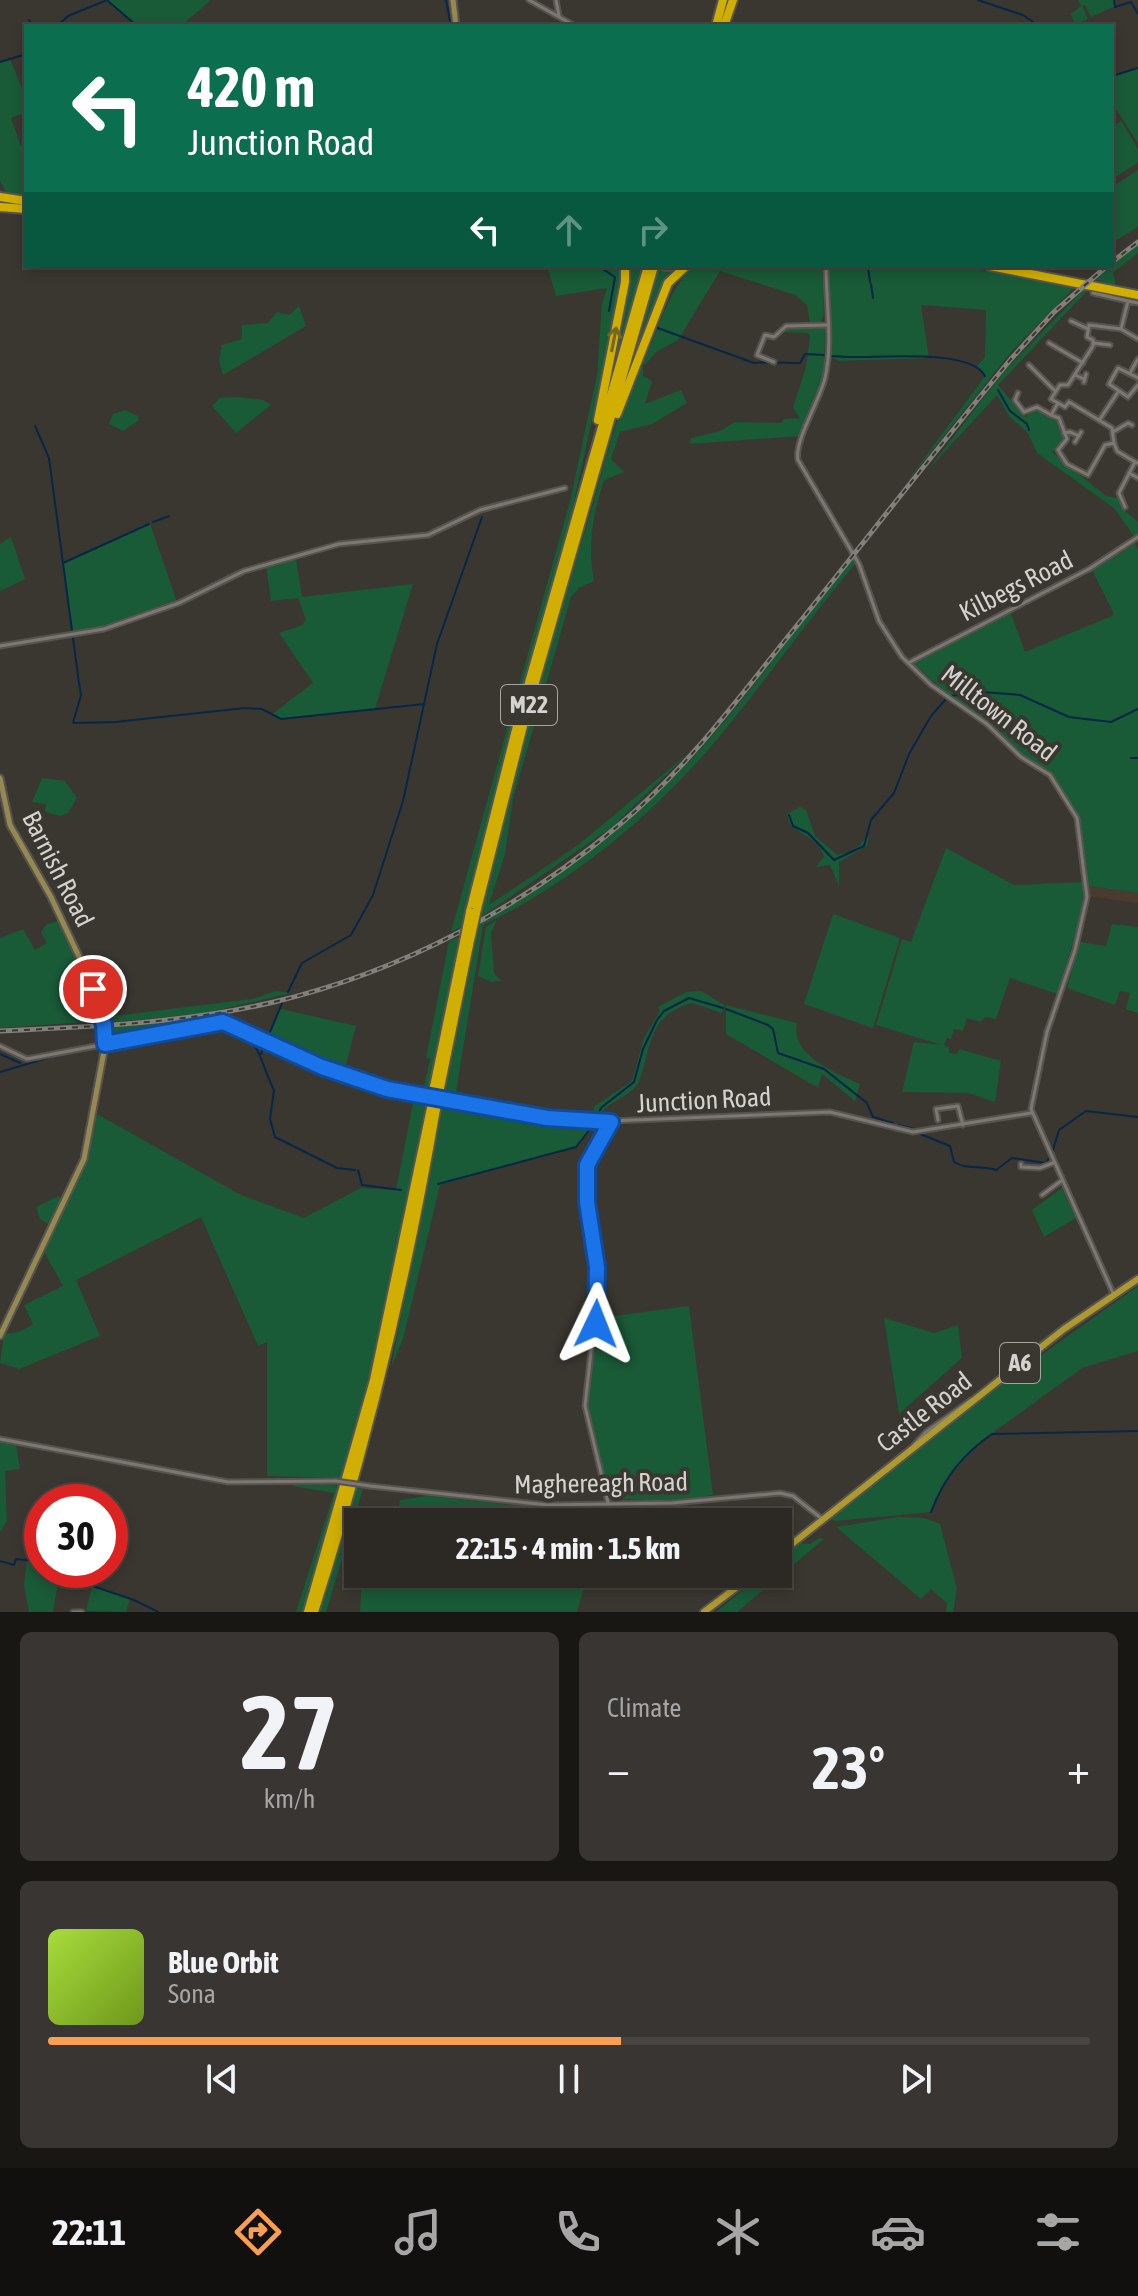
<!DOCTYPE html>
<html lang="en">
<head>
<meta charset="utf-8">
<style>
	:root { --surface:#2c2925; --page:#383532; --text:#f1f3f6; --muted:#a6a6a7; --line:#484542; --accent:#fa9f4f }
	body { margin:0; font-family:"Asap Condensed",sans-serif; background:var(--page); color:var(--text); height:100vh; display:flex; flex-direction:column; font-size:30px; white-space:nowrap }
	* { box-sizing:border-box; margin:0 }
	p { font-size:26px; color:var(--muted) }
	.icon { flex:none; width:44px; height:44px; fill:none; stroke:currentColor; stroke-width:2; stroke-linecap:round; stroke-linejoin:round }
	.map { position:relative; height:1612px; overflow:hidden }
	.drawer { display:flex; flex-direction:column; gap:20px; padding:20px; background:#181714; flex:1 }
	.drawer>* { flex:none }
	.banner { position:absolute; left:24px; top:24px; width:1090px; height:244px; border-radius:0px; box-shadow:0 4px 12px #0003,0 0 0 2px var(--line); background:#0b6e4f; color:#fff; overflow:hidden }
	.speed { position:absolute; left:24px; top:1484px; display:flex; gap:16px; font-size:40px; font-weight:700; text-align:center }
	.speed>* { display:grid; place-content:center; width:104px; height:104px; border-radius:50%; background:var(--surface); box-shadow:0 4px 12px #0003,0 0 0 2px var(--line); line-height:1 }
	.speed .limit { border:12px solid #d22; background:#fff; color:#111 }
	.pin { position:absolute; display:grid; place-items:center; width:68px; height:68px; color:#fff; margin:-34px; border:4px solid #fff; border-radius:50%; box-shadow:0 2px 8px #0007 }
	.me { position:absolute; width:88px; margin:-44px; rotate:2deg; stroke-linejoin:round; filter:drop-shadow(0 0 6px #0008) }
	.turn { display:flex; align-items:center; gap:28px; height:168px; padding:0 32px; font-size:36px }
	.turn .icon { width:104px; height:104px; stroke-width:2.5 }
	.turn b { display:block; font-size:56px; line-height:68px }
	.lanes { display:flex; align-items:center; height:76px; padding:0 32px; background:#0003; justify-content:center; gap:40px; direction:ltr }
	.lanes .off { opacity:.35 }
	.big { font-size:60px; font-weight:700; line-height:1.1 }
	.drawer .tile { flex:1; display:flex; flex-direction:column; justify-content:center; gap:12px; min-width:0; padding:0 28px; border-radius:12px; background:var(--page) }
	.drawer .dial { align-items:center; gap:0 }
	.dial b { font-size:104px; line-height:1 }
	.song { display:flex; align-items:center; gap:24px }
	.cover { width:96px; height:96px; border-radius:12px; background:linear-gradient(135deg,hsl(80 70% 55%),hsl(80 70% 35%)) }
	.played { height:8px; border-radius:4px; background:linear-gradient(90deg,var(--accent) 55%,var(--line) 55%) }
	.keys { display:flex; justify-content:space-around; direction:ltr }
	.heat { display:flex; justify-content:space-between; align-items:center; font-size:44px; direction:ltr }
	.drawer .tiles { flex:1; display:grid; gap:20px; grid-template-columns:1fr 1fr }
	.tile:last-child { grid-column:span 2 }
	.trip { position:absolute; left:344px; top:1508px; width:448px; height:80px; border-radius:0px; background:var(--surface); box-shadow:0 4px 12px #0003,0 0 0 2px var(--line); font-weight:700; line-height:80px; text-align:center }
	.tab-bar { display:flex; height:128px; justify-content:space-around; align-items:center; background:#12100f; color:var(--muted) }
	.tab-bar .icon { width:56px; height:56px }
	.tab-bar .current { color:var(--accent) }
	.tab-bar b { font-size:36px; color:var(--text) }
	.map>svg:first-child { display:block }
	.commercial { fill:#493c2e }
	.green { fill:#195a37 }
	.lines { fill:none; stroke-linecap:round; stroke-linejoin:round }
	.stream { stroke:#072747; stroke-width:2 }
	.street-casing { stroke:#57544f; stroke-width:7 }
	.secondary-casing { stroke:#57544f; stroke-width:9 }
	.primary-casing { stroke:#57544f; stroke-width:10 }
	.highway-casing { stroke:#57544f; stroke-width:12 }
	.street { stroke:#7c7871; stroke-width:3 }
	.secondary { stroke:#958850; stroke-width:5 }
	.primary { stroke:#ae992e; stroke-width:6 }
	.highway { stroke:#d0af02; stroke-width:8 }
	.rail-casing { stroke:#82807b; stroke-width:5 }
	.rail { stroke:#3a3731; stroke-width:2; stroke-dasharray:6; stroke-linecap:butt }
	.street-bridge-casing { stroke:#57544f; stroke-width:7; stroke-linecap:butt }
	.highway-bridge-casing { stroke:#57544f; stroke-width:12; stroke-linecap:butt }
	.street-bridge { stroke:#7c7871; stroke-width:3 }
	.highway-bridge { stroke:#d0af02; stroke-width:8 }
	.oneway { stroke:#76671e }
	.route-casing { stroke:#114b97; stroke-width:20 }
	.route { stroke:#1a73e8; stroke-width:14 }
	.labels { text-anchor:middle; stroke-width:8; stroke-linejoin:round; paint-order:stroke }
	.shield { fill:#3a3731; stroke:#a6a49f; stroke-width:2 }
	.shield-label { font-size:24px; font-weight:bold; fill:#d4d2ce }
	.street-label { font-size:26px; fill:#d4d2ce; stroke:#3a3731 }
</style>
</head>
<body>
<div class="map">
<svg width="1138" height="1612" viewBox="0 0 1138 1612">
	<rect width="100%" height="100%" fill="#3a3731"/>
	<path class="commercial" d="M1088 886 1138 893V903L1088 896Z"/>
	<path class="green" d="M107 0H211L181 26H139Z
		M1078 0H1114L1115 6 1091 17 1085 5 1082 6 1088 19 1075 25 1071 14 1081 6Z
		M10 59 26 98V112L11 118 20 144 26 148V196L7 194 0 181V62Z
		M1138 68V143L1112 103V76Z
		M1121 121 1138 149V163L1112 179V127Z
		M1138 170V227L1112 243V187Z
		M1138 244V253L1113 273 1116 287 1096 279Z
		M547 266H621L623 276 568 530 505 752 462 927 451 932 570 501 597 375 602 303 607 288 556 296Z
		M629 266H643L607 391 629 280Z
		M694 266H822L824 315 820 323H810L807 305 795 295 720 271 678 340 656 352 645 365 643 363C660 329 666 291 694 266Z
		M828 266 963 267 1076 286 1012 351 903 487 985 376 977 366 985 357 986 310 921 305 929 358 839 361 830 356Z
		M658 269 671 272 664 280 622 392Z
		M1083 290H1088L998 385 1025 417 1035 410 1057 419 1065 439 1052 452 1106 496 1120 498 1122 508 1138 522V533L1134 536 1114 508 1037 453 1028 433 1009 416 997 395 926 472 1006 369Z
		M299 306 306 326 223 375 219 360 222 345 242 339V325L268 323 277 312 289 315Z
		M825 327 824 378 800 436 690 444 691 438 720 431 735 422 781 423 784 419 800 418 793 408 806 367 810 337 808 333 785 332 784 328Z
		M643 366V376L652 381 645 404 681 390 687 403 652 424 620 432 611 459 624 472 604 480C593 515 587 544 594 581L579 588 571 597 513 799 505 854 489 905 578 845 690 752 612 827 481 917C512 785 546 655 587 525 601 481 617 402 643 366Z
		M236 397 263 400 271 405 236 433 212 406 220 398Z
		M125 410 138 416 139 420 123 431 109 424 113 414Z
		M150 523 177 602 99 628 72 631 62 563Z
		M11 537 25 579 0 591V544Z
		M1135 544 1138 550V893L1088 886 1080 820 1059 783 1022 756 992 722 960 705 913 663 1010 611 1025 652 1112 616 1114 614 1092 570Z
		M296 558 302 597 413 584 375 709 281 719 271 715 313 683 279 633 302 625 306 620 298 598 271 601 267 572 266 568Z
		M853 558 856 563C811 616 772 672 728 726 663 807 577 880 483 925L455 1099 444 1097 480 923C549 882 614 837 671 780 739 713 791 631 853 558Z
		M42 778 65 781 77 798 68 813 60 816 45 812 46 804 32 802Z
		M800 807 806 810 815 836 837 855 853 851 869 836 867 846 839 862V886L830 865 816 867 824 857C819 838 801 836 790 824L787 814Z
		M946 848 1014 885 1084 882 1081 917 1057 994 1010 978 996 1019 986 1017 980 1022 967 1018 963 1031 954 1029 951 1039 947 1038 944 1045 949 1047V1053L957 1054 959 1049 1001 1061 995 1102 968 1093 902 1092 914 1042 942 1045 876 1025 902 939 911 942Z
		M833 914 900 938 873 1028 804 1004Z
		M497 920 491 933 494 973 501 981 491 982 478 976 486 927Z
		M59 921 82 967 100 1021 0 1028V938L23 929 35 950 47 943 41 932 47 924Z
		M1112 924 1138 927V1013L1126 1009 1130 993 1120 991 1115 1005 1067 988 1080 942 1106 946Z
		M458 937V945L427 1093 423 1092 430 1059 426 1058 449 941Z
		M276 991 291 993 202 1014 112 1022 106 1017 252 999Z
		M701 991 724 1005 722 1013 692 1003C647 1016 653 1044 639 1081 632 1098 605 1100 598 1119H590L595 1106 632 1081 644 1038 660 1011 658 1007 686 992Z
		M726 1005 797 1023C790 1055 835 1073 860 1084L855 1101 822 1074 818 1087 813 1085 726 1034Z
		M281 1009 356 1026 344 1073 266 1040Z
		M220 1015 219 1020 107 1040 106 1027Z
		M414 1098 427 1101C405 1228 376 1353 344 1478L267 1476V1342L258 1346 201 1217 76 1280 100 1336 19 1369 0 1363 4 1334 19 1332 33 1324 24 1305 63 1286 43 1250 87 1158 97 1114 241 1195 304 1218 361 1188 396 1190Z
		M443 1103 595 1125 576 1147 440 1185 403 1339 391 1368Z
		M1062 1188 1076 1218 1044 1237 1032 1210Z
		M59 1196 62 1202 50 1225 40 1219 36 1207Z
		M1138 1286V1351L1082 1368 976 1445 941 1487 931 1512 835 1521 831 1519 995 1388Z
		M689 1306 713 1495 674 1501 610 1499 587 1405 599 1318Z
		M884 1318 934 1333 958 1325 962 1358 899 1414Z
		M0 1441 16 1444 20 1469 5 1471 7 1521 0 1532Z
		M304 1482 341 1486 303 1612H296L334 1493 292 1486Z
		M357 1488 363 1489 326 1612H319Z
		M427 1496 510 1505H608L604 1522H365L366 1509 398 1511 400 1500Z
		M899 1517 924 1518 940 1524 957 1589 953 1612H946L947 1603 931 1589 921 1599 836 1527Z
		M819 1538 824 1539 737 1612H716L762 1574H778V1560L799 1543 810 1544Z
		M27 1560 42 1562V1570H69L60 1573 53 1612H29L24 1585Z
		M362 1574H588L577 1612H360Z
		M92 1586 130 1599 126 1612 86 1611Z"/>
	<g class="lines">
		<path class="stream" d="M446 0 451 26
			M978 0 1023 15 1039 26
			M1114 0 1115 7 1131 2 1138 14
			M108 1 137 26
			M29 20 33 26
			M57 26 68 16 107 0
			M0 62 26 54
			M1112 76 1138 68
			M598 266 615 277 609 311
			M868 267 870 282
			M871 284 873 298
			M655 327 754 363C757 362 795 363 800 363L805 354C820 354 834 357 848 357 878 358 970 348 985 376
			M998 390 1010 411 1027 424 1029 430
			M35 426 49 458 79 683 81 695 73 723 115 722 245 708 262 709 281 719 424 704
			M153 522 169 516
			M63 563 149 524
			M950 696 983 692 1020 695 1069 717 1111 722 1138 709
			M1131 758H1138
			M789 815 793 826 808 833 834 860 864 846 871 820 894 793 909 754 931 716 946 699
			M288 992 302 963 351 935 373 895 403 801 437 644 482 517
			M726 1009 768 1025 773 1029 778 1053 824 1069 867 1103 873 1117 893 1123
			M207 1026C258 1020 258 1059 274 1090L270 1119 275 1137 337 1168 355 1170
			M0 1054 20 1063
			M261 1054 282 1003
			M0 1072 61 1054 201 1028
			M595 1118 602 1107 634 1082 643 1049 657 1020 664 1011 689 998 723 1008
			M898 1125 915 1129
			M920 1134 950 1146 954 1162C967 1170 982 1165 996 1170L1012 1158 1046 1163 1048 1159
			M1052 1153 1059 1130 1086 1111 1138 1117
			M358 1170 362 1185 401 1190
			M438 1184 576 1147 594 1124
			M931 1512C944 1478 962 1455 992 1434L1138 1431
			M0 1561 14 1565 16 1559 42 1562
			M60 1576 61 1570
			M63 1576 134 1600 158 1612"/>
		<g class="street-casing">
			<path id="street" d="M529 0 575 26
				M556 0 559 16
				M826 266C826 302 833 343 825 378 820 400 794 441 798 460L859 564 879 621 902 657 931 685 987 724 1021 757 1050 775 1077 818 1087 897 1075 950 1047 1032 1031 1109 1113 1293
				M1128 301 1138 303
				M1071 321 1088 329
				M1121 329 1138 339
				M1049 343 1083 363
				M1094 343 1110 345
				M774 362 757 355 765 335 774 337 786 326 827 325
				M1029 365 1055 391
				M1130 373 1138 359
				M1075 375 1084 379
				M1138 378 1118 368 1109 384 1128 397 1138 385
				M1084 382 1086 374
				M1018 393 1015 400 1024 412 1037 407 1051 415
				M1069 402 1112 428 1114 443 1105 445 1088 475 1067 464 1058 450 1067 439 1059 418 1051 415 1058 403 1065 407Z
				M1058 403 1051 399 1060 385H1068L1093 346V340L1087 337 1089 325 1121 329 1128 301 1093 293
				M1100 419 1118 392
				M1113 432 1128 423 1132 425
				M1064 433 1070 432 1079 436
				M1075 442 1081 432
				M1114 443 1117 451 1135 462
				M1129 473 1138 478
				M1125 507 1119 493 1135 462 1138 463
				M0 646 104 629 179 603 244 571 339 544 428 535 480 510 565 488
				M908 663 1089 569 1138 537
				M0 1046 27 1059 223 1022 350 1077 430 1098
				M441 1100 585 1122 830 1112 913 1132 1031 1113
				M938 1120 936 1109 958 1106 963 1125
				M1021 1164V1167L1040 1168 1053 1163
				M1042 1195 1061 1181
				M0 1439 228 1482 336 1481
				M914 1445 926 1432 971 1400
				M370 1486 547 1505 672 1503 780 1493 793 1496 821 1518
				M608 1502 585 1406 597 1297 596 1254 586 1187 587 1161 611 1122
				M73 1612H82"/>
		</g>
		<g class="secondary-casing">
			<path id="secondary" d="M453 0 456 26
				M0 778 10 825 51 897 90 980 104 1025 105 1046 84 1159 0 1336"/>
		</g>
		<g class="primary-casing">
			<path id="primary" d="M778 1555 1064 1329 1138 1279
				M704 1612 754 1574"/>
		</g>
		<g class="highway-casing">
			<path id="highway" d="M716 26 723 0
				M724 26 733 0
				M0 197 26 201
				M0 207 26 209
				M665 266H684
				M990 266 1138 295
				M617 414 668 283 686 266
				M598 420 625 282V266
				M477 909 526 714 654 266
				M470 912 520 714 648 266
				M434 1087 463 947
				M440 1088 469 945
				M308 1612 374 1380 431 1108
				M314 1612C367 1447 407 1279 436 1109"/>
		</g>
		<use href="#street" class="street"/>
		<use href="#secondary" class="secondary"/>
		<use href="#primary" class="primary"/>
		<use href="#highway" class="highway"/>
		<g class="rail-casing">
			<path id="rail" d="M1112 262 1138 242
				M0 1031C92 1027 184 1023 274 1002 400 972 521 908 619 825 682 773 731 708 782 644 859 549 933 453 1011 359L1054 312 1107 266"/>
		</g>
		<use href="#rail" class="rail"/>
		<g class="street-bridge-casing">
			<path id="street-bridge" d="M336 1481 370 1486"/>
		</g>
		<g class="highway-bridge-casing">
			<path id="highway-bridge" d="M469 945 477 909
				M463 947 470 912
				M431 1108 434 1087
				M436 1109 440 1088"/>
		</g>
		<use href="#street-bridge" class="street-bridge"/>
		<use href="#highway-bridge" class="highway-bridge"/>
	</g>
	<defs><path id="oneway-shaft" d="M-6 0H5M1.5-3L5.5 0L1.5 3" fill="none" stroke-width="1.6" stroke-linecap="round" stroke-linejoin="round" transform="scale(2)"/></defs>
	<use class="oneway" href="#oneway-shaft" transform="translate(614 339) rotate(-79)"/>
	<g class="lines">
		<g class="route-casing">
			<path id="route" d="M93 989 104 1025 105 1044 223 1022 322 1067 387 1089 547 1118 611 1122 587 1165V1202L597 1267 596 1324"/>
		</g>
		<use href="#route" class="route"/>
	</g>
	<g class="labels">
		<g class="shield">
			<rect x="501" y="685" width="56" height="40" rx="6"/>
			<rect x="1000" y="1343" width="40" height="40" rx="6"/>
		</g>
		<g class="shield-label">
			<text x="529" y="713">M22</text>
			<text x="1020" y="1371">A6</text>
		</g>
		<g class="street-label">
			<text transform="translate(1016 586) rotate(-27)" y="9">Kilbegs Road</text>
			<text transform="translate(999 713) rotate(38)" y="9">Milltown Road</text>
			<text transform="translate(58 869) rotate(63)" y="9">Barnish Road</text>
			<text transform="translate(704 1100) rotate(-3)" y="9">Junction Road</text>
			<text transform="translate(924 1412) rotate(-38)" y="9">Castle Road</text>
			<text transform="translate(601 1483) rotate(-1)" y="9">Maghereagh Road</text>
		</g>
	</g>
</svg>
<div class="speed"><div class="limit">30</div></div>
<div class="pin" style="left:93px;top:989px;background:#d93025"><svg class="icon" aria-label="arrive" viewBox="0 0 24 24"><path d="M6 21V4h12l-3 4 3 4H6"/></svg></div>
<svg class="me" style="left:596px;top:1324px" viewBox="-20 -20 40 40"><path d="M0-17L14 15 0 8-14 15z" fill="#1a73e8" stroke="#fff" stroke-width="4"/></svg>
<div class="trip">22:15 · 4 min · 1.5 km</div>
<div class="banner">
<div class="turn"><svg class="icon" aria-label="left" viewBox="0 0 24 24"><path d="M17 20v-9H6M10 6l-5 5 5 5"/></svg><div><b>420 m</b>Junction Road</div></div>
<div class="lanes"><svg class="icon" aria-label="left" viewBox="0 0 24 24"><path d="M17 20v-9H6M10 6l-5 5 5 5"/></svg><svg class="icon off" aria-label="ahead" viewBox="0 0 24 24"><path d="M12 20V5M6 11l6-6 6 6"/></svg><svg class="icon off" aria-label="right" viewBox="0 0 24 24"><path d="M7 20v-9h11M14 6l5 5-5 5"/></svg></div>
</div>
</div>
<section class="drawer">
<div class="tiles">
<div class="tile dial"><b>27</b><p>km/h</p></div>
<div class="tile"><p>Climate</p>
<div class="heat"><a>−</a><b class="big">23°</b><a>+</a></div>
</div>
<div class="tile">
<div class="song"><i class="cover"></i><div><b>Blue Orbit</b><p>Sona</p></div></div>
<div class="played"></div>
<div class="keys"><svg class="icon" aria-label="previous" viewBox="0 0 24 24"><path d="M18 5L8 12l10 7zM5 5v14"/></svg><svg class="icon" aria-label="pause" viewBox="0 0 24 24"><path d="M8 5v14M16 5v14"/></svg><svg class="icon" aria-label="next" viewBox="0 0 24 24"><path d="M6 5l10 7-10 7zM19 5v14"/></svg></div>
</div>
</div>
</section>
<nav class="tab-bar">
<b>22:11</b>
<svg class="icon current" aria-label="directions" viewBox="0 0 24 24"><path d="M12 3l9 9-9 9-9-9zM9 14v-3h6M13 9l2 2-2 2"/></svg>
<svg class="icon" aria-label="music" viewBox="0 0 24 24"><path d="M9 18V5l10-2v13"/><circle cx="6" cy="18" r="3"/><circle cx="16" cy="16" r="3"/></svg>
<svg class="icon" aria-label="phone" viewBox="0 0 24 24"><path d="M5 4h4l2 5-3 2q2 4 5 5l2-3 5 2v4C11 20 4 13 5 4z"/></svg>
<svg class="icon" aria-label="climate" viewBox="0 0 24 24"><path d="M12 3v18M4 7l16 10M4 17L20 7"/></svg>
<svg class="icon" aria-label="car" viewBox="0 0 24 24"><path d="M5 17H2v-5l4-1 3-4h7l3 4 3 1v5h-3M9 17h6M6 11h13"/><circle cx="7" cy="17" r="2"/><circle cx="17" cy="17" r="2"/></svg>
<svg class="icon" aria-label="filters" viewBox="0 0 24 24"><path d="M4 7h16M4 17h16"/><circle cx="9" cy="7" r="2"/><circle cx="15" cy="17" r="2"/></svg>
</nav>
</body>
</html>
